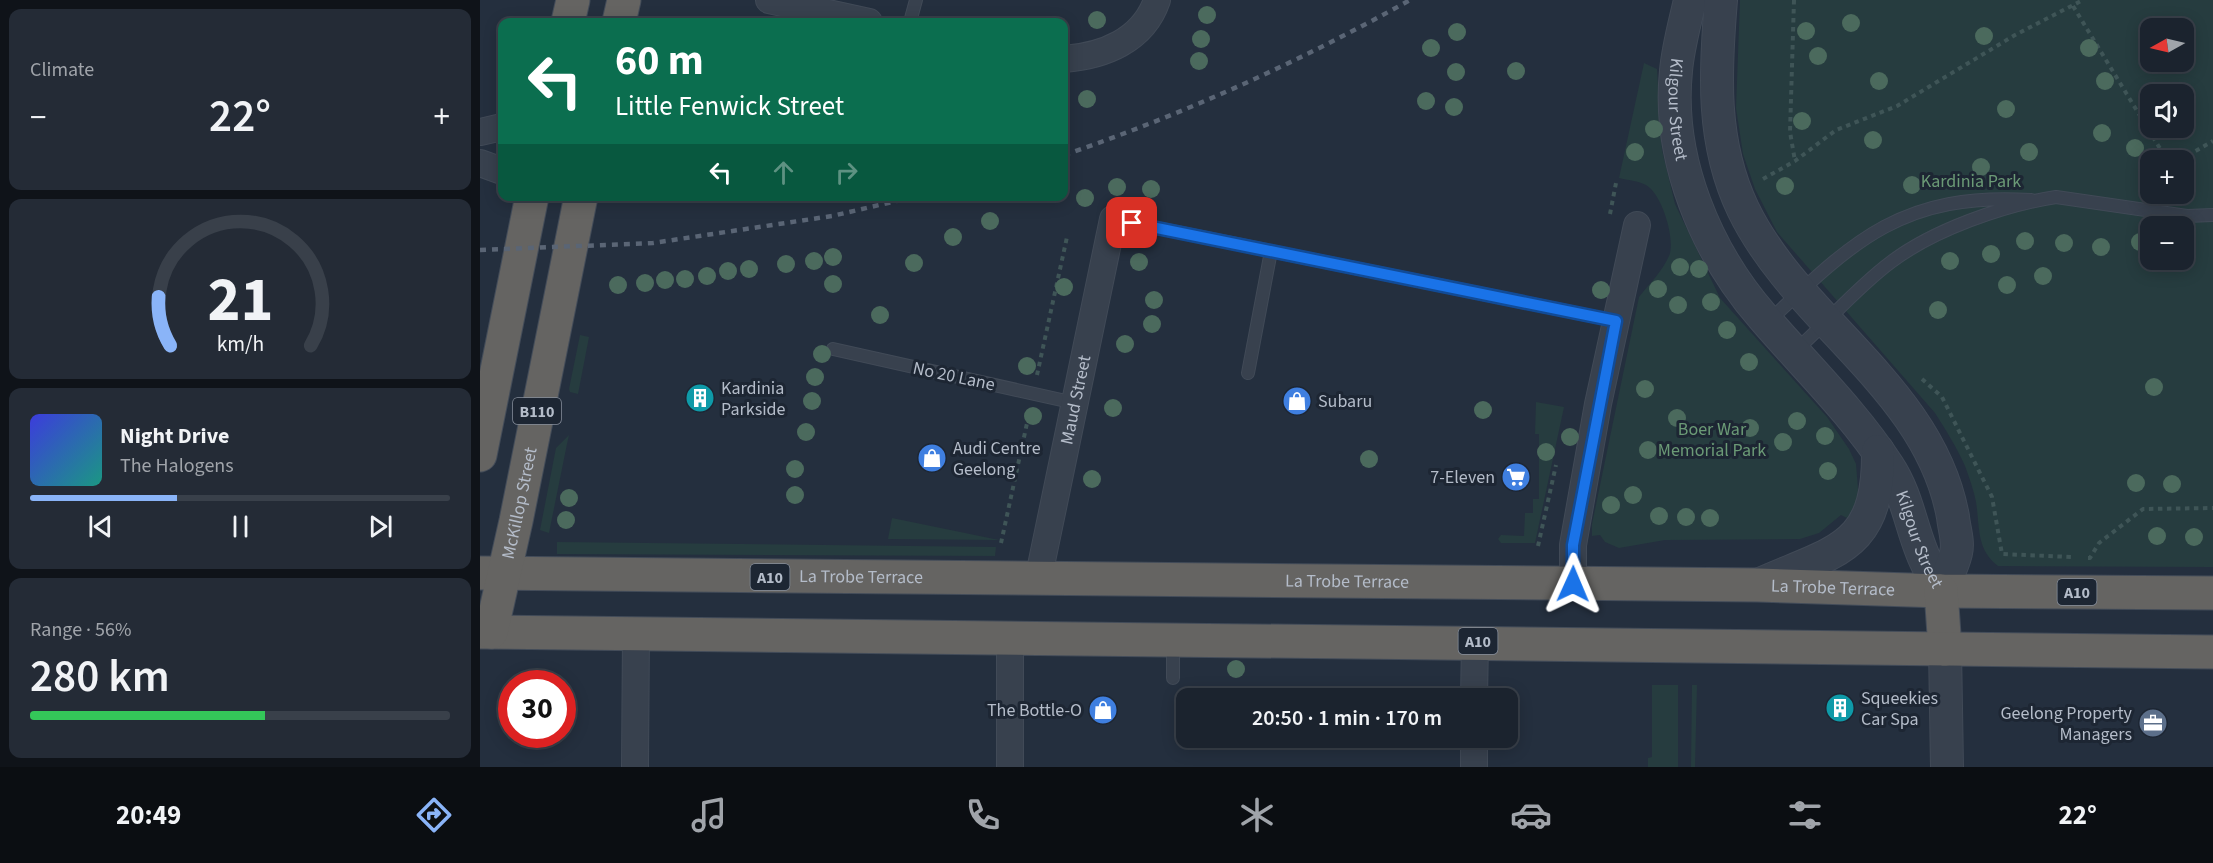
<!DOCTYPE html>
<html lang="en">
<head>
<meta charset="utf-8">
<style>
	:root { --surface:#1b232e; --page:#242b36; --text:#f1f3f6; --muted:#a0a4aa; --line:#39404a; --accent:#8ab4f8 }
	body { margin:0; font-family:"Source Sans 3",sans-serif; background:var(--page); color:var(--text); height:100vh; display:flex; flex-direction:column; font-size:22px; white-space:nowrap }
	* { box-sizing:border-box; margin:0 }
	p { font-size:20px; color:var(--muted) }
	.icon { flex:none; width:33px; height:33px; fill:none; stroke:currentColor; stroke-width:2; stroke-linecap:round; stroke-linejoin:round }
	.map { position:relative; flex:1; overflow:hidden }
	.drawer { display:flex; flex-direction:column; gap:9px; padding:9px; background:#0f1319; width:480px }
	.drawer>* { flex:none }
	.banner { position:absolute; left:18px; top:18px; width:570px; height:183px; border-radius:12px; box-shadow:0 3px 15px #0003,0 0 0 2px var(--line); background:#0b6e4f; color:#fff; overflow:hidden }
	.needle { width:39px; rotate:262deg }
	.fabs { position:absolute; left:1660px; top:18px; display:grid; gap:12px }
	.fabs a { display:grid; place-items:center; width:54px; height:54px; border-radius:12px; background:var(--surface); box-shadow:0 3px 15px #0003,0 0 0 2px var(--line); font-size:30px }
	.speed { position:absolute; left:18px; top:670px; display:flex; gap:12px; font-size:30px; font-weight:700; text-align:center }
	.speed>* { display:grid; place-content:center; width:78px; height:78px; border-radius:50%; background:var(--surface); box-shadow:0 3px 15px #0003,0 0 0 2px var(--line); line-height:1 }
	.speed .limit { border:9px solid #d22; background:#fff; color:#111 }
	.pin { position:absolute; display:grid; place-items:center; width:51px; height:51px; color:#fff; margin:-26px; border-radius:12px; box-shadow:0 3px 9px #0006 }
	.me { position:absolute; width:66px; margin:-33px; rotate:1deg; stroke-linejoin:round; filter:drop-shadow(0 0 4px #0008) }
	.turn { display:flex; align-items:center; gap:21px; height:126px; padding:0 18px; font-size:27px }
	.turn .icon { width:78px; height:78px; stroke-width:2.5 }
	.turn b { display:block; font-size:42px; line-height:51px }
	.lanes { display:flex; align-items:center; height:57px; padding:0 18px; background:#0003; justify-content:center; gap:30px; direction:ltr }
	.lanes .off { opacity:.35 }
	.big { font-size:45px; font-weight:600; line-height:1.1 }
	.drawer .tile { flex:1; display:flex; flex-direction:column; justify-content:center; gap:9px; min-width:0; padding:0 21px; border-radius:12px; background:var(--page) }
	.drawer .dial { align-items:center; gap:0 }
	.dial svg { height:156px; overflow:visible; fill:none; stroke:var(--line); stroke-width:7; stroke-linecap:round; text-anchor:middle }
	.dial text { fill:var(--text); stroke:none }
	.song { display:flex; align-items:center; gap:18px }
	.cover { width:72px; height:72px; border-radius:9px; background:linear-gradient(135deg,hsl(240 70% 55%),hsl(170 70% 35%)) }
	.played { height:6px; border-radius:3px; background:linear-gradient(90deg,var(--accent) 35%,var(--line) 35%) }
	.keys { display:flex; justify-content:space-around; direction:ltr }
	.heat { display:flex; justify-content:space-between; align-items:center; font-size:33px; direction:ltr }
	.charge { height:9px; border-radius:4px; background:linear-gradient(90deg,#34c759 56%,var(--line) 0) }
	.trip { position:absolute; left:696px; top:688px; width:342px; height:60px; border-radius:12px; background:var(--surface); box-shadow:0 3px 15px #0003,0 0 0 2px var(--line); font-weight:600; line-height:60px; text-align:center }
	.menu { display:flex; height:96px; justify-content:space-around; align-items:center; background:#0b0e12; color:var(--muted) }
	.menu .icon { width:42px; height:42px }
	.menu .on { color:var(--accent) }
	.menu b { font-size:27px; color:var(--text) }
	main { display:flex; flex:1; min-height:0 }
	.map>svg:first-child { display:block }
	.green { fill:#263c3f; fill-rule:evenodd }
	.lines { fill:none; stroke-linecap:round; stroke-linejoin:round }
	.service-casing { stroke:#414a57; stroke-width:14 }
	.minor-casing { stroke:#414a57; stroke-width:28 }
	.tertiary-casing { stroke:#414a57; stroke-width:34 }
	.trunk-casing { stroke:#434c59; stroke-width:35 }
	.path { stroke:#3f5557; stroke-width:4; stroke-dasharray:4.5 4.5; stroke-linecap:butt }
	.service { stroke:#38414e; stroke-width:12 }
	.minor { stroke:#38414e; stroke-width:26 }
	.tertiary { stroke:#38414e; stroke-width:32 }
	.trunk { stroke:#656462; stroke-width:33 }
	.rail { stroke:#5a6575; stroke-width:4.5; stroke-dasharray:6 6; stroke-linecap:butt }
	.tree { fill:#4b6a5d }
	.route-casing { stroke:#114b97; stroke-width:15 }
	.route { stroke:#1a73e8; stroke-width:10 }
	.labels { text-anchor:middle; stroke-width:6; stroke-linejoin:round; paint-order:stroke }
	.shield { fill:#1d2633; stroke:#878f9c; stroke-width:1.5 }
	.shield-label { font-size:16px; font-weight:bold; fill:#b4bcc9 }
	.street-label { font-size:18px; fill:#b4bcc9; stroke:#1d2633 }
	.park-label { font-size:18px; fill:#6b9a76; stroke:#1d2633 }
	.poi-label { font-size:18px; fill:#b4bcc9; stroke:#1d2633; text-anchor:start }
</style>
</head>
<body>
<main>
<section class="drawer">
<div class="tile"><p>Climate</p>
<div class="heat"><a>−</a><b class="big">22°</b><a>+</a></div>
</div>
<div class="tile dial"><svg viewBox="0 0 100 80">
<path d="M14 69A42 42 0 1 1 86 69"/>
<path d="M14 69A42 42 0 0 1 8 44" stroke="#8ab4f8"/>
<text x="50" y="56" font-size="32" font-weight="700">21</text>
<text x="50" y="72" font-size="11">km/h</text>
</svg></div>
<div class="tile">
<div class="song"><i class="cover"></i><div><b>Night Drive</b><p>The Halogens</p></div></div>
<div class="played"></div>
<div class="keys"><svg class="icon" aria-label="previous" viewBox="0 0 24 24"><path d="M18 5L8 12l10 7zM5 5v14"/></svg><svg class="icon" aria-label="pause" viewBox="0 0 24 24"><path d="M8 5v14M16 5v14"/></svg><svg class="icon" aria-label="next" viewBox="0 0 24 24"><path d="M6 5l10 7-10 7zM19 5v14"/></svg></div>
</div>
<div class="tile"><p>Range · 56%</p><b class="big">280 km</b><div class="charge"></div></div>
</section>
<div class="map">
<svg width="1733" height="767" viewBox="0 0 1733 767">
	<rect width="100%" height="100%" fill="#242f3e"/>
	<path class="green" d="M1260 0H1733V567L1518 566C1496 549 1500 527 1496 502 1494 491 1489 477 1485 466 1477 448 1466 430 1455 413L1297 232 1275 189 1263 154 1256 108ZM1671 28H1704V62H1671ZM1671 94H1704V128H1671ZM1671 160H1704V194H1671ZM1671 226H1704V260H1671Z
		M1164 63 1177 69 1182 150 1195 204 1240 298 1347 417 1369 449 1376 464 1378 489 1377 504 1369 519 1361 515 1339 533 1320 539 1185 540 1139 548 1125 542 1120 535 1112 536V524L1159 297C1169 284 1182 272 1189 256 1196 240 1182 194 1166 185 1159 181 1147 180 1139 178Z
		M100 335 109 337 98 394 90 392 89 389Z
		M1056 402 1084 407 1055 543H1021L1018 539 1021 535 1044 536 1045 513H1053V499H1059V434H1055Z
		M89 435 87 444 69 533 60 530 76 448Z
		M412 518 519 540 408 539Z
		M77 542 516 547 515 556 77 554Z
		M1172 685H1198V767H1168V758L1172 757Z
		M1212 685H1217L1215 767H1211Z"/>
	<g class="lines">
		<g class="service-casing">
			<path id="service" d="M430 22 436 0
				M633 219 1136 321
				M1288 322C1374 240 1423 192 1551 200
				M353 349 595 403
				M1314 352C1347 323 1376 288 1411 262 1453 230 1524 205 1576 197L1707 216 1733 215
				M768 373 791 251
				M693 678V641"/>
		</g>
		<g class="minor-casing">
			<g id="minor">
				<path d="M289 0 389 22"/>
				<path d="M584 59C623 56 663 41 677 0"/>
				<path d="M0 132 22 127"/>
				<path d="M0 163 22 171"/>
				<path id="s1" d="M558 580 633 219"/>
				<path d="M1093 584V545L1118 404 1157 225"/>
				<path d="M994 699 995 641"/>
				<path d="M155 767 156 632"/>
				<path d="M530 767V639"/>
				<path d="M994 767V738"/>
			</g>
		</g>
		<g class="tertiary-casing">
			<g id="tertiary">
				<path id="s2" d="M1210 0C1205 23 1198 47 1196 71 1187 159 1226 252 1283 317 1325 366 1373 412 1408 466 1426 493 1430 522 1441 550 1446 564 1454 578 1461 591"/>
				<path d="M1241 0C1235 72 1231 142 1263 209 1317 321 1450 388 1473 517 1474 528 1479 542 1476 553 1473 566 1466 579 1461 591"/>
				<path d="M1278 585C1356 550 1399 550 1398 451"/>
				<path d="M1465 649 1467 767"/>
			</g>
		</g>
		<g class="trunk-casing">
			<g id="trunk">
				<path d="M88 22 93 0"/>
				<path d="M139 22 144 0"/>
				<path d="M0 455 52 196"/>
				<path id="s3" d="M0 573 1278 585 1461 591 1733 593"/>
				<path d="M1461 591 1465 649"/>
				<path d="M0 632 1733 652"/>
				<path id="s4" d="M11 632 36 521 101 196"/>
			</g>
		</g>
		<path class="path" d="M1314 0 1310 132 1315 161
			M1593 6 1687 160
			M1700 160 1733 141
			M1283 179 1315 161 1356 130 1417 106 1535 35 1603 0
			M1130 214 1136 183
			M557 375 587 237
			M1442 379 1462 397 1512 497 1522 554 1591 557
			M521 543 549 414
			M1058 546 1076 465
			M1608 558H1610L1619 543 1663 509 1733 508"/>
		<use href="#service" class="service"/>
		<use href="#minor" class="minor"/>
		<use href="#tertiary" class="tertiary"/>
		<use href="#trunk" class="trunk"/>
		<path class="rail" d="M584 155C704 114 819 62 930 0
			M0 250 173 243 352 216 438 196"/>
	</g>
	<g class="tree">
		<circle cx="727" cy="15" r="9"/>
		<circle cx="617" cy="20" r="9"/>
		<circle cx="1371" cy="23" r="9"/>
		<circle cx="1326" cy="31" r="9"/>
		<circle cx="977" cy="32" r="9"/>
		<circle cx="1504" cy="36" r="9"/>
		<circle cx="721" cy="39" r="9"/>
		<circle cx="951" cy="48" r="9"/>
		<circle cx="1609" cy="48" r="9"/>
		<circle cx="1338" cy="56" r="9"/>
		<circle cx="719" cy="61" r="9"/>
		<circle cx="1036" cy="71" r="9"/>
		<circle cx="976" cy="72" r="9"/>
		<circle cx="1399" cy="81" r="9"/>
		<circle cx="1625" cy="81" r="9"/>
		<circle cx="607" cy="99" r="9"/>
		<circle cx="946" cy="101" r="9"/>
		<circle cx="974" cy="107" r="9"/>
		<circle cx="1526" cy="109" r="9"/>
		<circle cx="1322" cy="121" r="9"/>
		<circle cx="1174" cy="129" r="9"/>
		<circle cx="1622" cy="133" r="9"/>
		<circle cx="1393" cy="140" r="9"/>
		<circle cx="1655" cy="148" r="9"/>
		<circle cx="1155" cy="152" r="9"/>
		<circle cx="1549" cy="152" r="9"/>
		<circle cx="1501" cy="167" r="9"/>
		<circle cx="1432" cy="185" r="9"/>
		<circle cx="1305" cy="186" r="9"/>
		<circle cx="637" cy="187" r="9"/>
		<circle cx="671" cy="189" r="9"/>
		<circle cx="605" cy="198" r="9"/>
		<circle cx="510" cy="221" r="9"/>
		<circle cx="473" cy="237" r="9"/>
		<circle cx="1545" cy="241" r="9"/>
		<circle cx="1660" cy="242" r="9"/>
		<circle cx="1584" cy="243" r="9"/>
		<circle cx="1621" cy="247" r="9"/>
		<circle cx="1511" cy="254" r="9"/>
		<circle cx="353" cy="257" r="9"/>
		<circle cx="334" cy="261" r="9"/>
		<circle cx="1470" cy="261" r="9"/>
		<circle cx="659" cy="262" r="9"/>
		<circle cx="434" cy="263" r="9"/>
		<circle cx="306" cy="264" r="9"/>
		<circle cx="1200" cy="267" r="9"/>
		<circle cx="269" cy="269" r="9"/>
		<circle cx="1219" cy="269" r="9"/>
		<circle cx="248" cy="271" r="9"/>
		<circle cx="227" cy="276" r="9"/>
		<circle cx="1563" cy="276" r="9"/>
		<circle cx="205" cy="279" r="9"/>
		<circle cx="185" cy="280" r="9"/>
		<circle cx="165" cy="283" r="9"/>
		<circle cx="353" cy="284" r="9"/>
		<circle cx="138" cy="285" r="9"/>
		<circle cx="1527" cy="285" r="9"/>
		<circle cx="584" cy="287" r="9"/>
		<circle cx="1178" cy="289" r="9"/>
		<circle cx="1121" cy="290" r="9"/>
		<circle cx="674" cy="300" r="9"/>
		<circle cx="1231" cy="302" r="9"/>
		<circle cx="1198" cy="305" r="9"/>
		<circle cx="1458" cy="310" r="9"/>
		<circle cx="400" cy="315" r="9"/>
		<circle cx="672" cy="324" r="9"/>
		<circle cx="1247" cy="330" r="9"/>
		<circle cx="645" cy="344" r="9"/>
		<circle cx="342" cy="354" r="9"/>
		<circle cx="1269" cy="362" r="9"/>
		<circle cx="547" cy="366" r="9"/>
		<circle cx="335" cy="377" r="9"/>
		<circle cx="1674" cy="387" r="9"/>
		<circle cx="1165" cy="389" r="9"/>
		<circle cx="332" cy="401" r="9"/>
		<circle cx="633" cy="408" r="9"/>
		<circle cx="1003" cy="410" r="9"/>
		<circle cx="553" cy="416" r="9"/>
		<circle cx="1197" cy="418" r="9"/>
		<circle cx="1317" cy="421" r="9"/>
		<circle cx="1270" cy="428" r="9"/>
		<circle cx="326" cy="432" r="9"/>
		<circle cx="1345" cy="436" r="9"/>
		<circle cx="1090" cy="437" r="9"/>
		<circle cx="1303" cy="442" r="9"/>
		<circle cx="1168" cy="450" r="9"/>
		<circle cx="1066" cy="452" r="9"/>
		<circle cx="889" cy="459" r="9"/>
		<circle cx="315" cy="469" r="9"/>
		<circle cx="1348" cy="471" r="9"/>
		<circle cx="612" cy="479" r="9"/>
		<circle cx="1656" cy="483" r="9"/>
		<circle cx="1692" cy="484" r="9"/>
		<circle cx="315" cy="495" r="9"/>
		<circle cx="1153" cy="495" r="9"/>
		<circle cx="89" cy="498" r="9"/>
		<circle cx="1131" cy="505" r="9"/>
		<circle cx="1179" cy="516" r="9"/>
		<circle cx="1206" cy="517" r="9"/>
		<circle cx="1230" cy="518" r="9"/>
		<circle cx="86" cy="520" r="9"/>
		<circle cx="1677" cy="536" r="9"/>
		<circle cx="1714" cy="537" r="9"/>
		<circle cx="756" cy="669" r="9"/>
	</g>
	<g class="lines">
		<g class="route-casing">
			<path id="route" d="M652 223 1136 321 1093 545V584"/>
		</g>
		<use href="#route" class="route"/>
	</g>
	<defs>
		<g id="building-disc" transform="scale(1.5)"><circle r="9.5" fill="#0f9aa8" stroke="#1d2633"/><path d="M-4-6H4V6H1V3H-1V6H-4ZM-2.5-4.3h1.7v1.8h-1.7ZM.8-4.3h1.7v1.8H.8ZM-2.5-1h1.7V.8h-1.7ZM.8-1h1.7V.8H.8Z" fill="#fff"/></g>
		<g id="shop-disc" transform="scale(1.5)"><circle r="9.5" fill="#3f7fe0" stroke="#1d2633"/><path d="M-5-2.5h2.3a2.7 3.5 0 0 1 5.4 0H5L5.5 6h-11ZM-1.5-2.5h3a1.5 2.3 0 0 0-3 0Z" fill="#fff"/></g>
		<g id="supermarket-disc" transform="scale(1.5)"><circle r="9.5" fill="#3f7fe0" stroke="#1d2633"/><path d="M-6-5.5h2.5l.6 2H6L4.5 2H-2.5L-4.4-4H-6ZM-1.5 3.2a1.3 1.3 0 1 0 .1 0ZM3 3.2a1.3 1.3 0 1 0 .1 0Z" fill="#fff"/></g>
		<g id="office-disc" transform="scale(1.5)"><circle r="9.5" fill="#5c6f8a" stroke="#1d2633"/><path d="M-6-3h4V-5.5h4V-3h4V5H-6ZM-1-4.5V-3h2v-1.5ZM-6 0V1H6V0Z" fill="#fff"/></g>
	</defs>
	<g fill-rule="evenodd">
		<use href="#building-disc" x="220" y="398"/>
		<use href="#shop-disc" x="817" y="401"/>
		<use href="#shop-disc" x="452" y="458"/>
		<use href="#supermarket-disc" x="1036" y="477"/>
		<use href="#building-disc" x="1360" y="708"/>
		<use href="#shop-disc" x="623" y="710"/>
		<use href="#office-disc" x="1673" y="723"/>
	</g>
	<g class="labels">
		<g class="shield">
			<rect x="33" y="398" width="48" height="26" rx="4.5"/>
			<rect x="270.5" y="564" width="39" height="26" rx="4.5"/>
			<rect x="1577.5" y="579" width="39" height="26" rx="4.5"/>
			<rect x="978.5" y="628" width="39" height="26" rx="4.5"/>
		</g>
		<g class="shield-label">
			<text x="57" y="417">B110</text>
			<text x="290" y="583">A10</text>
			<text x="1597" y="598">A10</text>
			<text x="998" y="647">A10</text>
		</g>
		<g class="street-label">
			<text dy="6" stroke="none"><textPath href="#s2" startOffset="111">Kilgour Street</textPath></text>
			<text transform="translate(474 376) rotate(12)" y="6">No 20 Lane</text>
			<text dy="6" stroke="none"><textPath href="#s1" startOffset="184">Maud Street</textPath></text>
			<text dy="6" stroke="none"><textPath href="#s4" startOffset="132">McKillop Street</textPath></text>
			<text dy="6" stroke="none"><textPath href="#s2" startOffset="615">Kilgour Street</textPath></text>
			<text dy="6" stroke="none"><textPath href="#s3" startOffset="381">La Trobe Terrace</textPath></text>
			<text dy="6" stroke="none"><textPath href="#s3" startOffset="867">La Trobe Terrace</textPath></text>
			<text dy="6" stroke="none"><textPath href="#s3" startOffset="1353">La Trobe Terrace</textPath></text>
		</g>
		<g class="park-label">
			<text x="1491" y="187">Kardinia Park</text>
			<text x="1232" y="435">Boer War<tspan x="1232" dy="21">Memorial Park</tspan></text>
		</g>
		<g class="poi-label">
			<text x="241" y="394">Kardinia<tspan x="241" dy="21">Parkside</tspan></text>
			<text x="838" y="407">Subaru</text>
			<text x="473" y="454">Audi Centre<tspan x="473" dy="21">Geelong</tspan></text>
			<text x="1015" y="483" text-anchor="end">7-Eleven</text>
			<text x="1381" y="704">Squeekies<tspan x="1381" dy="21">Car Spa</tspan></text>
			<text x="602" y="716" text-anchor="end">The Bottle-O</text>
			<text x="1652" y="719" text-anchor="end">Geelong Property<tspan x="1652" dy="21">Managers</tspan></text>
		</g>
	</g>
</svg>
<div class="fabs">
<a><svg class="needle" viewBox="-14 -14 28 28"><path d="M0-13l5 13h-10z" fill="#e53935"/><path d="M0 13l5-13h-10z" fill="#a0a4aa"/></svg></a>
<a><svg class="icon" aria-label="sound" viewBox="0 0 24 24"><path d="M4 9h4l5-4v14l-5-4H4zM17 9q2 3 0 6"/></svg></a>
<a>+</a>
<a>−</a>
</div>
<div class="speed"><div class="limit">30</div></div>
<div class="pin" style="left:652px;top:223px;background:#d93025"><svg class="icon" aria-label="arrive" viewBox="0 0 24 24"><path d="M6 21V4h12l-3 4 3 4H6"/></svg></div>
<svg class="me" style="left:1093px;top:584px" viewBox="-20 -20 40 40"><path d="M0-17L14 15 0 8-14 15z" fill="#1a73e8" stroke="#fff" stroke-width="4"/></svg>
<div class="trip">20:50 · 1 min · 170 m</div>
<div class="banner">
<div class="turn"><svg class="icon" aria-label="left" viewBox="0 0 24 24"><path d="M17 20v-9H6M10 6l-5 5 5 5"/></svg><div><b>60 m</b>Little Fenwick Street</div></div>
<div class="lanes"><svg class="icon" aria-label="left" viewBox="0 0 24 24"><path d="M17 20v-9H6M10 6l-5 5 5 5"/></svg><svg class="icon off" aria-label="ahead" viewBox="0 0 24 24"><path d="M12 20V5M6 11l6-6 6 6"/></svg><svg class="icon off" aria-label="right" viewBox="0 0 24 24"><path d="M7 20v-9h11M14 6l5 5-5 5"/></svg></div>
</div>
</div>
</main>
<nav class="menu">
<b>20:49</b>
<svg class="icon on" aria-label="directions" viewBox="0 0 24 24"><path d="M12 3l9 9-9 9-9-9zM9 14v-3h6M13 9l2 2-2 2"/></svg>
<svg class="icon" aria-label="music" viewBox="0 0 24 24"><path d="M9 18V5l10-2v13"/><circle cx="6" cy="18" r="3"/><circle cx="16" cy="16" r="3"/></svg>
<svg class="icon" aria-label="phone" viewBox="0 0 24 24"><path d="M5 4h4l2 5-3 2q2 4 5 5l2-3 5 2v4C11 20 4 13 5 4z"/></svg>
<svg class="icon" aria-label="climate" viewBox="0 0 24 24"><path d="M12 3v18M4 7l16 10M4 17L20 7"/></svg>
<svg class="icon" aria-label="car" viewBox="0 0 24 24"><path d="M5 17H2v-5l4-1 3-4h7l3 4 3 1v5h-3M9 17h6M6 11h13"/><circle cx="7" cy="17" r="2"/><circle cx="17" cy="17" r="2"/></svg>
<svg class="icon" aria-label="filters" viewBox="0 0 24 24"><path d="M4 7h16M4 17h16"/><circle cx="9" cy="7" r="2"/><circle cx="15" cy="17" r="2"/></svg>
<b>22°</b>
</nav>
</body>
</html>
